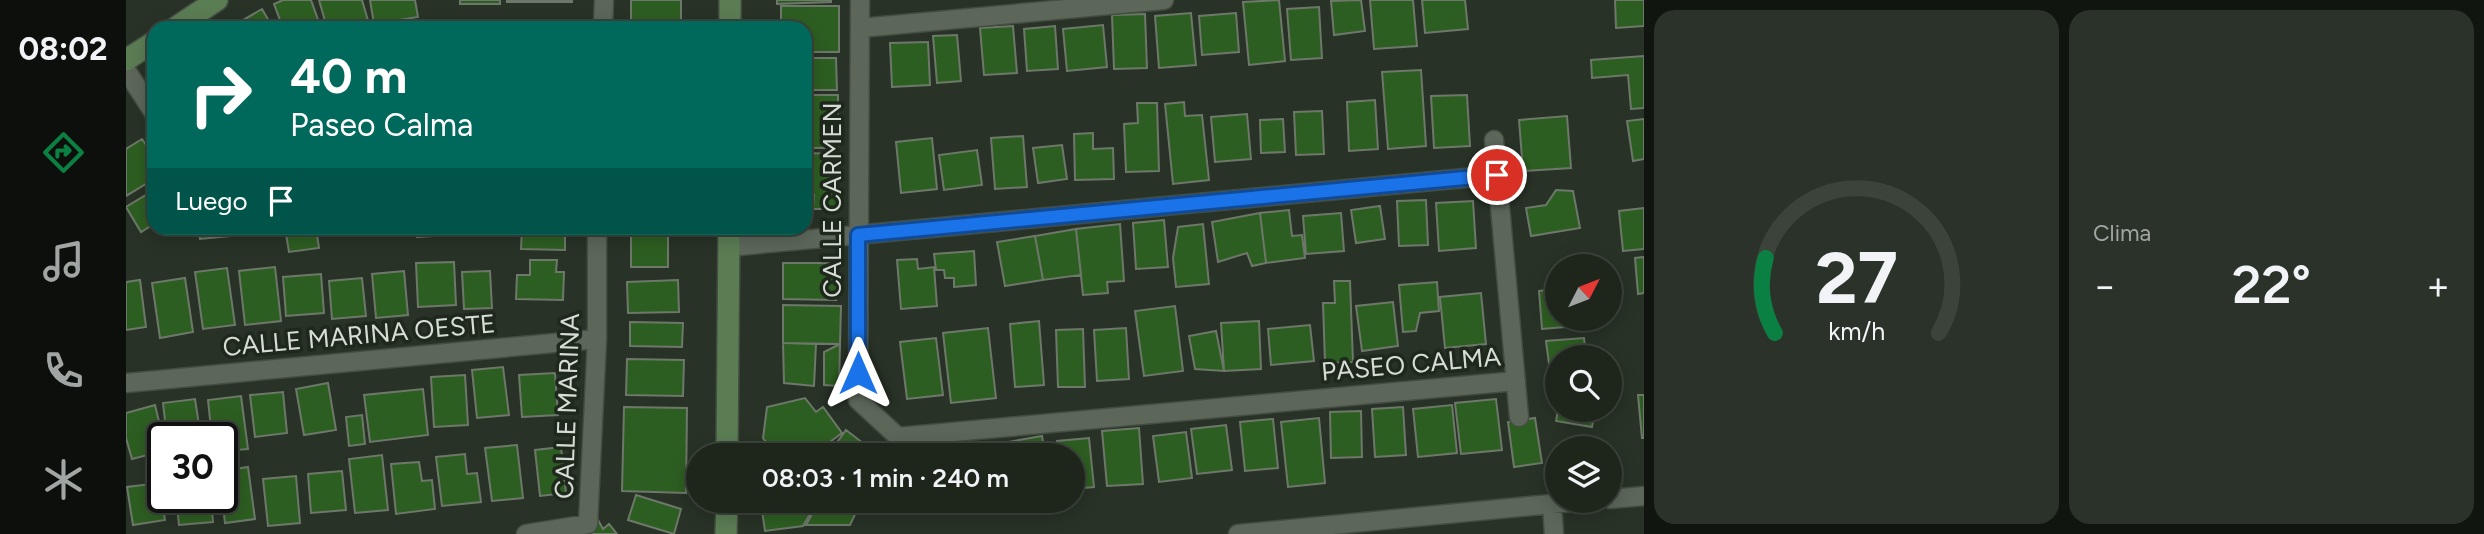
<!DOCTYPE html>
<html lang="es">
<head>
<meta charset="utf-8">
<style>
	:root { --surface:#1e261c; --page:#2b3229; --text:#f1f3f6; --muted:#a1a5a3; --line:#3c433b; --accent:#0b8043 }
	body { margin:0; font-family:Figtree,sans-serif; background:var(--page); color:var(--text); height:100vh; display:flex; flex-direction:column; font-size:26px; white-space:nowrap }
	* { box-sizing:border-box; margin:0 }
	p { font-size:23px; color:var(--muted) }
	.icon { flex:none; width:38px; height:38px; fill:none; stroke:currentColor; stroke-width:2; stroke-linecap:round; stroke-linejoin:round }
	.map { position:relative; flex:1; overflow:hidden }
	.sheet { display:flex; flex-direction:column; gap:10px; padding:10px; background:#10150f; width:840px }
	.sheet>* { flex:none }
	.guide { position:absolute; left:21px; top:21px; width:665px; height:214px; border-radius:21px; box-shadow:0 4px 18px #0003,0 0 0 2px var(--line); background:#00695c; color:#fff; overflow:hidden }
	.needle { width:46px; rotate:48deg }
	.controls { position:absolute; left:1419px; top:254px; display:grid; gap:14px }
	.controls a { display:grid; place-items:center; width:77px; height:77px; border-radius:50%; background:var(--surface); box-shadow:0 4px 18px #0003,0 0 0 2px var(--line); font-size:35px }
	.speed { position:absolute; left:21px; top:422px; display:flex; gap:14px; font-size:35px; font-weight:700; text-align:center }
	.speed>* { display:grid; place-content:center; width:91px; height:91px; border-radius:50%; background:var(--surface); box-shadow:0 4px 18px #0003,0 0 0 2px var(--line); line-height:1 }
	.speed .limit { border:4px solid #111; border-radius:10px; background:#fff; color:#111 }
	.pin { position:absolute; display:grid; place-items:center; width:60px; height:60px; color:#fff; margin:-30px; border:4px solid #fff; border-radius:50%; box-shadow:0 2px 7px #0007 }
	.me { position:absolute; width:77px; margin:-38px; rotate:0deg; stroke-linejoin:round; filter:drop-shadow(0 0 5px #0008) }
	.turn { display:flex; align-items:center; gap:24px; height:147px; padding:0 28px; font-size:32px }
	.turn .icon { width:91px; height:91px; stroke-width:2.5 }
	.turn b { display:block; font-size:49px; line-height:60px }
	.then { display:flex; align-items:center; height:66px; padding:0 28px; background:#0003; gap:14px; font-size:26px }
	.big { font-size:52px; font-weight:600; line-height:1.1 }
	.sheet .tile { flex:1; display:flex; flex-direction:column; justify-content:center; gap:10px; min-width:0; padding:0 24px; border-radius:21px; background:var(--page) }
	.sheet .dial { align-items:center; gap:0 }
	.dial svg { height:182px; overflow:visible; fill:none; stroke:var(--line); stroke-width:7; stroke-linecap:round; text-anchor:middle }
	.dial text { fill:var(--text); stroke:none }
	.heat { display:flex; justify-content:space-between; align-items:center; font-size:38px; direction:ltr }
	.sheet .tiles { flex:1; display:grid; gap:10px; grid-template-columns:repeat(2,1fr) }
	.trip { position:absolute; left:560px; top:443px; width:399px; height:70px; border-radius:35px; background:var(--surface); box-shadow:0 4px 18px #0003,0 0 0 2px var(--line); font-weight:600; line-height:70px; text-align:center }
	main { display:flex; flex:1; min-height:0 }
	.tab-bar { display:flex; flex-direction:column; width:126px; justify-content:space-around; align-items:center; background:#0c0f0b; color:var(--muted) }
	.tab-bar .icon { width:49px; height:49px }
	.tab-bar .active { color:var(--accent) }
	.tab-bar b { font-size:32px; color:var(--text) }
	.map>svg:first-child { display:block }
	.building { fill:#2d5e21; stroke:#6d786a; stroke-width:2 }
	.lines { fill:none; stroke-linecap:round; stroke-linejoin:round }
	.street-casing { stroke:#444d42; stroke-width:21 }
	.secondary-casing { stroke:#444d42; stroke-width:24 }
	.street { stroke:#5c675a; stroke-width:18 }
	.secondary { stroke:#5b7d54; stroke-width:21 }
	.route-casing { stroke:#114b97; stroke-width:18 }
	.route { stroke:#1a73e8; stroke-width:12 }
	.labels { text-anchor:middle; stroke-width:7; stroke-linejoin:round; paint-order:stroke }
	.street-label { font-size:26px; fill:#d6ddd5; stroke:#1f281d }
</style>
</head>
<body>
<main>
<nav class="tab-bar">
<b>08:02</b>
<svg class="icon active" aria-label="directions" viewBox="0 0 24 24"><path d="M12 3l9 9-9 9-9-9zM9 14v-3h6M13 9l2 2-2 2"/></svg>
<svg class="icon" aria-label="music" viewBox="0 0 24 24"><path d="M9 18V5l10-2v13"/><circle cx="6" cy="18" r="3"/><circle cx="16" cy="16" r="3"/></svg>
<svg class="icon" aria-label="phone" viewBox="0 0 24 24"><path d="M5 4h4l2 5-3 2q2 4 5 5l2-3 5 2v4C11 20 4 13 5 4z"/></svg>
<svg class="icon" aria-label="climate" viewBox="0 0 24 24"><path d="M12 3v18M4 7l16 10M4 17L20 7"/></svg>
</nav>
<div class="map">
<svg width="1518" height="534" viewBox="0 0 1518 534">
	<rect width="100%" height="100%" fill="#283226"/>
	<path class="building" d="M157 0H185L195 28H157L148 4Z
		M193 0H236L243 24 228 28H201Z
		M244 0H289L292 17 248 24Z
		M334 0H374V4H334Z
		M381 0H446V2H381Z
		M505 0H555V28H505Z
		M651 0H705V2L651 4Z
		M1153 0 1159 61 1123 65 1117 2Z
		M1235 0 1239 31 1208 35 1205 1Z
		M1244 0H1287L1291 46 1248 49Z
		M1296 0H1339L1342 29 1299 33Z
		M1489 0H1518V26L1490 28Z
		M655 6H713V52H679V28H655Z
		M1193 7 1196 58 1165 60 1161 9Z
		M136 9 147 28H108L107 26Z
		M1065 13 1070 65 1033 68 1029 16Z
		M1110 13 1113 52 1076 55 1073 16Z
		M1019 14 1021 68 988 69 986 15Z
		M381 20H436V28H381Z
		M977 25 981 67 941 71 937 29Z
		M887 26 891 73 858 75 854 28Z
		M929 26 932 69 901 71 898 29Z
		M831 35 835 81 811 83 807 36Z
		M802 42 804 85 766 87 764 43Z
		M1518 56V108L1505 109 1502 75 1466 78 1465 60Z
		M679 58H710L711 90H679Z
		M1295 70 1300 146 1262 149 1256 72Z
		M679 95H712V148H679Z
		M1341 95 1344 146 1308 148 1305 96Z
		M1249 100 1252 149 1223 151 1221 102Z
		M1058 102 1059 116 1076 115 1083 180 1047 184 1039 104Z
		M1011 103H1031L1033 171 1000 172 998 124 1012 123Z
		M1196 111 1198 154 1170 155 1168 112Z
		M1121 114 1125 159 1089 162 1085 117Z
		M1441 116 1445 168 1397 171 1393 120Z
		M1157 119 1159 152 1135 153 1134 120Z
		M1518 119V159L1507 161 1501 121Z
		M967 133V149L987 148 988 179 949 180 948 134Z
		M897 136 901 187 869 189 865 138Z
		M806 138 811 189 775 193 770 142Z
		M16 139 28 157V179L0 196V149Z
		M936 145 941 179 912 183 907 148Z
		M851 150 856 185 818 190 813 155Z
		M679 153 712 154 711 209H687L688 195H679Z
		M28 190V224L15 232 0 207Z
		M1430 190 1447 191 1454 228 1405 236 1400 208 1420 205Z
		M1300 200 1302 245 1273 246 1271 201Z
		M1347 201 1350 248 1313 251 1310 203Z
		M1254 206 1259 239 1230 243 1225 210Z
		M1518 208V249L1497 251 1493 211Z
		M1163 210 1166 236 1176 235 1179 258 1140 263 1134 213Z
		M1134 213 1140 263 1126 266 1121 253 1092 262 1086 222Z
		M1215 213 1218 251 1180 254 1177 216Z
		M1038 220 1042 267 1010 269 1007 223Z
		M994 224 998 281 981 282 982 293 957 295 950 229Z
		M1077 224 1083 284 1050 287 1047 258 1052 227Z
		M73 228H103L104 236 74 239Z
		M112 228H148L149 230 112 233Z
		M159 228H190L193 248 163 252Z
		M205 228H239L240 232 206 236Z
		M291 228H306L307 236 291 237Z
		M396 228H439V250L395 249Z
		M950 229 955 275 917 280 909 236Z
		M505 234H542V267H505Z
		M909 236 917 280 879 286 871 242Z
		M848 251 850 285 828 287V278H819L818 270H810L808 254Z
		M1518 257V293L1512 294 1509 258Z
		M791 259 792 269 808 267 811 306 775 309 771 260Z
		M404 260H431L430 272H438L437 300 390 299 391 275H404Z
		M328 262 330 305 292 307 290 263Z
		M657 263H711L710 300 657 299Z
		M149 267 155 321 119 325 113 271Z
		M101 268 109 325 77 329 69 272Z
		M278 271 282 315 250 318 246 274Z
		M364 271 366 308 338 309 336 272Z
		M195 274 198 313 160 316 157 277Z
		M59 278 67 332 34 338 26 283Z
		M236 278 240 316 206 319 203 281Z
		M14 280 20 327 0 330V282Z
		M552 280 553 312 502 313 501 282Z
		M1208 281H1224L1227 362 1199 363 1197 303H1209Z
		M1311 282 1313 311 1294 313 1290 331 1277 332 1273 285Z
		M1432 289V318H1451V326L1416 329 1413 291Z
		M1355 293 1360 344 1319 348 1314 297Z
		M1267 302 1272 346 1236 351 1230 306Z
		M657 305 715 306 714 344 657 343Z
		M1049 306 1057 371 1018 376 1009 311Z
		M913 321 918 385 889 387 884 324Z
		M1133 321 1135 369 1098 371 1095 323Z
		M504 322 557 323 556 347 504 346Z
		M1184 325 1188 361 1145 365 1142 329Z
		M862 328 870 398 825 403 817 333Z
		M1000 328 1003 379 971 381 968 330Z
		M957 329 959 387H932L930 330Z
		M1090 331 1098 371 1069 369 1063 336Z
		M810 338 817 395 781 399 774 342Z
		M1458 338 1460 357H1432V364H1423L1420 341Z
		M657 343 690 344 688 386 658 383Z
		M714 344 713 386 698 385V352Z
		M501 359 558 360 557 396 500 395Z
		M377 367 383 415 351 418 346 370Z
		M429 373 432 415 396 417 393 375Z
		M339 375 342 425 308 427 305 377Z
		M202 383 210 430 178 435 170 389Z
		M297 389 302 435 244 442 238 395Z
		M157 392 161 433 129 437 124 395Z
		M1512 395H1518V438H1516Z
		M115 396 122 449 96 451V438H86L82 400Z
		M679 398 690 412 697 407 716 433 686 455H649L637 438 641 407Z
		M69 399 75 438H41L37 403Z
		M1370 399 1376 450 1335 454 1329 403Z
		M29 405 37 438V451L6 459 0 438V413Z
		M1326 405 1331 453 1292 457 1287 409Z
		M498 407 561 408 560 493 496 491Z
		M1277 407 1280 455 1249 457 1246 409Z
		M1432 410H1469L1466 427 1430 421Z
		M1235 411 1236 457 1205 458 1204 412Z
		M236 415 239 444 223 446 220 417Z
		M1193 418 1199 483 1162 487 1155 422Z
		M1409 418 1416 463 1388 467 1382 422Z
		M1147 419 1152 468 1119 471 1114 422Z
		M1100 425 1106 470 1071 474 1065 429Z
		M1013 428 1017 484 981 486 976 431Z
		M720 430 746 450 743 455H702Z
		M1060 432 1066 478 1033 482 1027 436Z
		M916 436 919 455H884L882 442Z
		M963 438 968 487 947 489V455H932L931 441Z
		M877 444 878 455H843L842 447Z
		M391 445 397 498 366 501 359 448Z
		M435 447 440 493 414 496 409 450Z
		M831 450 832 455H800L799 453Z
		M339 454 341 474 351 473 355 502 316 506 310 457Z
		M256 455 262 510 229 513 223 459Z
		M293 462 296 481 306 480 309 509 270 514 265 464Z
		M122 467 129 519 99 523 96 497V471Z
		M216 471 220 510 185 513 182 474Z
		M170 476 174 523 142 526 137 479Z
		M33 483 39 520 7 525 1 487Z
		M510 495 555 509 548 534 502 520Z
		M50 497H85L87 522 53 525Z
		M638 500H692L677 526 639 531 635 504Z
		M694 500H736L724 525H680Z
		M749 500H787L786 507Z
		M847 500H883V503L848 507Z
		M472 520 477 529 483 524 491 534H456L455 532Z"/>
	<g class="lines">
		<g class="street-casing">
			<path id="street" d="M734 0 732 400 772 437 1390 381
				M477 28 478 0
				M734 28 1038 0
				M0 70 28 113
				M1368 140 1393 417
				M602 247 1371 175
				M0 383 471 339
				M1484 499 1518 496
				M1426 504 1428 534
				M400 534 462 524 471 339V228
				M1112 534 1467 500"/>
		</g>
		<g class="secondary-casing">
			<path id="secondary" d="M49 28 91 0
				M604 28V0
				M0 60 28 42
				M601 455 603 228
				M600 534 601 500"/>
		</g>
		<use href="#street" class="street"/>
		<use href="#secondary" class="secondary"/>
	</g>
	<g class="lines">
		<g class="route-casing">
			<path id="route" d="M732 373V235L1371 175"/>
		</g>
		<use href="#route" class="route"/>
	</g>
	<g class="labels">
		<g class="street-label">
			<text transform="translate(706 200) rotate(-90)" y="9">CALLE CARMEN</text>
			<text transform="translate(233 335) rotate(-5)" y="9">CALLE MARINA OESTE</text>
			<text transform="translate(1285 364) rotate(-5)" y="9">PASEO CALMA</text>
			<text transform="translate(441 406) rotate(-88)" y="9">CALLE MARINA</text>
		</g>
	</g>
</svg>
<div class="controls">
<a><svg class="needle" viewBox="-14 -14 28 28"><path d="M0-13l5 13h-10z" fill="#e53935"/><path d="M0 13l5-13h-10z" fill="#a1a5a3"/></svg></a>
<a><svg class="icon" aria-label="search" viewBox="0 0 24 24"><circle cx="10" cy="10" r="6"/><path d="M15 15l6 6"/></svg></a>
<a><svg class="icon" aria-label="layers" viewBox="0 0 24 24"><path d="M12 4l9 5-9 5-9-5zM3 14l9 5 9-5"/></svg></a>
</div>
<div class="speed"><div class="limit">30</div></div>
<div class="pin" style="left:1371px;top:175px;background:#d93025"><svg class="icon" aria-label="arrive" viewBox="0 0 24 24"><path d="M6 21V4h12l-3 4 3 4H6"/></svg></div>
<svg class="me" style="left:732px;top:373px" viewBox="-20 -20 40 40"><path d="M0-17L14 15 0 8-14 15z" fill="#1a73e8" stroke="#fff" stroke-width="4"/></svg>
<div class="trip">08:03 · 1 min · 240 m</div>
<div class="guide">
<div class="turn"><svg class="icon" aria-label="right" viewBox="0 0 24 24"><path d="M7 20v-9h11M14 6l5 5-5 5"/></svg><div><b>40 m</b>Paseo Calma</div></div>
<div class="then">Luego<svg class="icon" aria-label="arrive" viewBox="0 0 24 24"><path d="M6 21V4h12l-3 4 3 4H6"/></svg></div>
</div>
</div>
<section class="sheet">
<div class="tiles">
<div class="tile dial"><svg viewBox="0 0 100 80">
<path d="M14 69A42 42 0 1 1 86 69"/>
<path d="M14 69A42 42 0 0 1 10 36" stroke="#0b8043"/>
<text x="50" y="56" font-size="32" font-weight="700">27</text>
<text x="50" y="72" font-size="11">km/h</text>
</svg></div>
<div class="tile"><p>Clima</p>
<div class="heat"><a>−</a><b class="big">22°</b><a>+</a></div>
</div>
</div>
</section>
</main>
</body>
</html>
